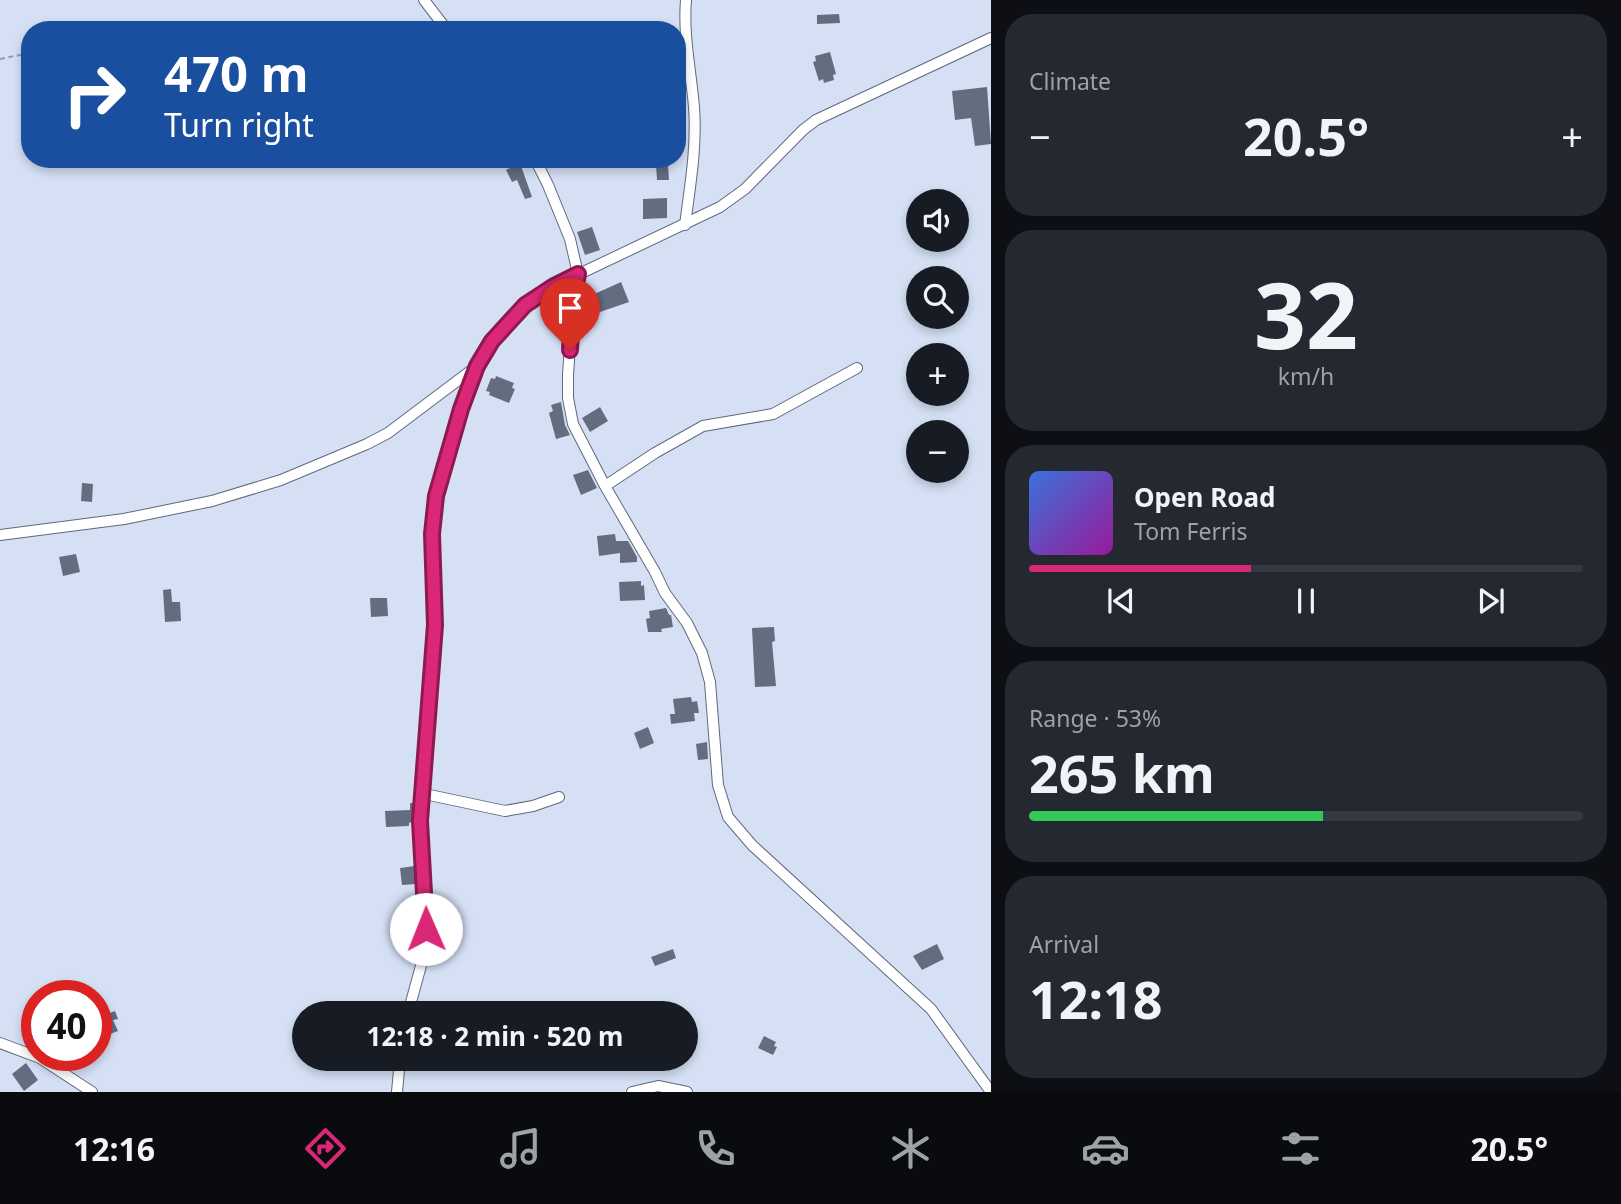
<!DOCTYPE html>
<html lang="en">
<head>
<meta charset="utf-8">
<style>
	:root { --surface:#171b24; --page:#242831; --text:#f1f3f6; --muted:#9ea1a6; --line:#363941; --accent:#db2777 }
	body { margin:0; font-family:"Noto Sans",sans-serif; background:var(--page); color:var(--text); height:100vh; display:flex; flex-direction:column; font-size:26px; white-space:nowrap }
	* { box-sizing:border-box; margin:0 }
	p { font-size:23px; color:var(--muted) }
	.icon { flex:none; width:38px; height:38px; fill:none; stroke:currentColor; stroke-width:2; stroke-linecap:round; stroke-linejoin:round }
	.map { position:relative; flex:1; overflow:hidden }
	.drawer { display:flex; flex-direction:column; gap:14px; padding:14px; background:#0d0f14; width:630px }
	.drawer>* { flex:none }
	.hud { position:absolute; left:21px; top:21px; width:665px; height:147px; border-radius:28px; box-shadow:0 4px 10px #0003; background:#1a4fa0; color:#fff; overflow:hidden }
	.tools { position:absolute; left:906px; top:189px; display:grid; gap:14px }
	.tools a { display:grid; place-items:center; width:63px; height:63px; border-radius:50%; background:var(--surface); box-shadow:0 4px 10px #0003; font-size:35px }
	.speed { position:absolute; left:21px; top:980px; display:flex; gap:14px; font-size:35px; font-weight:700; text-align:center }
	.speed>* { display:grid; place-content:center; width:91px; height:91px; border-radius:50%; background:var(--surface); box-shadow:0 4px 10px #0003; line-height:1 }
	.speed .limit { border:10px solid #d22; background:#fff; color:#111 }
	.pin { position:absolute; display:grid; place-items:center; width:60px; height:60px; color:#fff; margin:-72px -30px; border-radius:50% 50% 50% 0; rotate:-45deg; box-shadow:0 0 7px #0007 }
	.pin .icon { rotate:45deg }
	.me { position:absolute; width:77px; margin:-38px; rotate:359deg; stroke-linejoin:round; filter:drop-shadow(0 0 5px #0008) }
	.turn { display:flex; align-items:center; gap:24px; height:147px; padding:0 28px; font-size:32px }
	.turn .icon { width:91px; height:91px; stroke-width:2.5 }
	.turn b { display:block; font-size:49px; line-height:60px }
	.big { font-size:52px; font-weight:700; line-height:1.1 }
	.drawer .card { flex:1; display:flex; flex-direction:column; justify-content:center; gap:10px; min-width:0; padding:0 24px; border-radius:28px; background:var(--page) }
	.drawer .dial { align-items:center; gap:0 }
	.dial b { font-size:91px; line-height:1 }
	.song { display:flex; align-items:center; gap:21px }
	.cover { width:84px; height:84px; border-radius:10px; background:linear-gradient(135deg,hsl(220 70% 55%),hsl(300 70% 35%)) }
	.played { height:7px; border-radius:4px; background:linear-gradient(90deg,var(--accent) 40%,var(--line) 40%) }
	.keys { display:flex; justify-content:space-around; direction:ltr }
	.heat { display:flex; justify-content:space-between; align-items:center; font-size:38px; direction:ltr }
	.charge { height:10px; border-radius:5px; background:linear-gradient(90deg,#34c759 53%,var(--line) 0) }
	.trip { position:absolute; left:292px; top:1001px; width:406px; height:70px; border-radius:35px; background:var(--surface); box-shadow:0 4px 10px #0003; font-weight:700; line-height:70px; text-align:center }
	.tab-bar { display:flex; height:112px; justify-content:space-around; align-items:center; background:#090b0e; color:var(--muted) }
	.tab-bar .icon { width:49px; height:49px }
	.tab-bar .on { color:var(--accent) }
	.tab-bar b { font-size:32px; color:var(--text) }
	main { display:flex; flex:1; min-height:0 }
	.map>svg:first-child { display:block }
	.building { fill:#636d7f }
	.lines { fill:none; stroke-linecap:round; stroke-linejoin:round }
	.minor-casing { stroke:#60697b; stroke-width:12 }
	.path { stroke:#939cad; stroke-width:2; stroke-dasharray:5 3.5; stroke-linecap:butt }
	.minor { stroke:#fff; stroke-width:10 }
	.route-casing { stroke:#8e194d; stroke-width:18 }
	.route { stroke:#db2777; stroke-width:12 }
</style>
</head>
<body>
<main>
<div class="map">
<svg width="991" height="1092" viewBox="0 0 991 1092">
	<rect width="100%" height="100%" fill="#d5e0f5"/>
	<path class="building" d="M839 14 840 23 817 24V15Z
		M830 52 836 74 833 75 834 80 824 83 823 79 819 81 813 62 816 61 815 56Z
		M987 87 991 144 975 146 971 118 955 120 952 91Z
		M520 163 532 197 525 199 517 180 512 182 506 170Z
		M656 165H668L669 180H657Z
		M667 198V218L643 219V199Z
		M592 227 600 250 585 255 577 232Z
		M621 282 629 302 597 313 590 296Z
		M496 376 514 383 512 388 515 389 509 403 489 395 490 392 486 391 491 378 495 379Z
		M561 402 565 425 570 435 556 439 549 413 553 411 551 405Z
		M600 407 608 421 590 432 582 418Z
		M588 470 597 488 581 495 573 475Z
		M82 483 93 484 92 502 81 501Z
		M615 534 616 541H628L637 557V562L620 563V553L599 556 597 536Z
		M76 554 80 572 63 576 59 557Z
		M641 581V586L644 585 645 600 620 601 619 582Z
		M171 589 172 602H180L181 621 165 622 163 590Z
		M370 598H387L388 616 371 617Z
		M666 608 669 615H671L673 627 661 629 662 632H648L646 619 650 618 649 611Z
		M774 627 775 641 772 642 776 686 755 687 752 628Z
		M691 697 692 702 697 701 699 713H694L695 721 671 724 670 714H675L673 699Z
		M648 727 654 743 640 749 634 733Z
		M707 742 708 759 698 760 696 744Z
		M410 803H413L412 822 409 823V826L386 827 385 811 410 810Z
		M415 866 416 884 402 885 400 868Z
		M937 944 944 959 922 970 913 956Z
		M673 949 676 958 655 966 651 957Z
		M115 1011 118 1019 113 1020 118 1031 102 1037 96 1018Z
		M764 1036 776 1042 774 1046 777 1047 773 1055 758 1048Z
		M26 1063 38 1080 24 1091 12 1074Z"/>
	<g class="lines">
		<g class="minor-casing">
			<path id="minor" d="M424 0 447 30
				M535 159 548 185 570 239 578 274 573 299 568 375V398L573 424 605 486 655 572 665 593 687 623 702 653 710 682 718 785 728 817 752 845 931 1009 991 1092
				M685 225C690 186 697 147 694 107 691 71 683 36 686 0
				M605 486 655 453 703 426 773 414 857 368
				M0 535 124 519 212 501 281 480 367 444 388 433 477 366 501 329 525 305 554 286 720 207 745 189 803 130 816 120 991 38
				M420 793 505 811 533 806 559 797
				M408 1013 422 962 426 929 420 821 435 625 433 516 436 496 461 409 476 369
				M0 1043 40 1058 92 1092
				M397 1092 400 1059
				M632 1092 658 1086 687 1092"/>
		</g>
		<path class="path" d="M0 59 30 53"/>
		<use href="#minor" class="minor"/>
	</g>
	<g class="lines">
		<g class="route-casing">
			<path id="route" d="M426 929 420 821 435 625 432 534 436 496 461 409 477 366 492 341 525 305 554 286 578 274 573 299 570 350"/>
		</g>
		<use href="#route" class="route"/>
	</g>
</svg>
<div class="tools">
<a><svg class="icon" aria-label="sound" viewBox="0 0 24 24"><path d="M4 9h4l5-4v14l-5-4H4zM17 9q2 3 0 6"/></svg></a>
<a><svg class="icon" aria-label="search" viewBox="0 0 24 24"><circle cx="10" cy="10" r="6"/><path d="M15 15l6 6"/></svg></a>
<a>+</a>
<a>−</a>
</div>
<div class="speed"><div class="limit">40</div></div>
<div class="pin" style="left:570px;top:350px;background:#d93025"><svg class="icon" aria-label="arrive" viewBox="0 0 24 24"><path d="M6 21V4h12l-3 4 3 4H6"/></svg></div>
<svg class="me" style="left:426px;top:929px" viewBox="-20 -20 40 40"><circle r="19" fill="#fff"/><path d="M0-13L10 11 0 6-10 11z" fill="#db2777"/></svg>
<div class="trip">12:18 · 2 min · 520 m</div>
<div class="hud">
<div class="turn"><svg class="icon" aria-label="right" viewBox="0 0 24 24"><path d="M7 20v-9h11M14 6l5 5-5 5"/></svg><div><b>470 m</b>Turn right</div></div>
</div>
</div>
<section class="drawer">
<div class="card"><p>Climate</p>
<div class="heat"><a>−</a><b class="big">20.5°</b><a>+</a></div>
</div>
<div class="card dial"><b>32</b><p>km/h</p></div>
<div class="card">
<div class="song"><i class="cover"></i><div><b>Open Road</b><p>Tom Ferris</p></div></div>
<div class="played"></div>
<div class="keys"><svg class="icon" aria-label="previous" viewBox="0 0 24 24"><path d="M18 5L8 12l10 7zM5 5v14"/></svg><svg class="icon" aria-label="pause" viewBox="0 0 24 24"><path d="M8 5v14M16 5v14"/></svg><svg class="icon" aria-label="next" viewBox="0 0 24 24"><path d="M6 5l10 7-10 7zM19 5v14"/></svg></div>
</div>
<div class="card"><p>Range · 53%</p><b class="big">265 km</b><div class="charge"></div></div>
<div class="card"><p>Arrival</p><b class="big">12:18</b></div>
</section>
</main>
<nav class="tab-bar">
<b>12:16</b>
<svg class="icon on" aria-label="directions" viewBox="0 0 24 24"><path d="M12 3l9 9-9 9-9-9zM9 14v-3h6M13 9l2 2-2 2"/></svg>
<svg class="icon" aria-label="music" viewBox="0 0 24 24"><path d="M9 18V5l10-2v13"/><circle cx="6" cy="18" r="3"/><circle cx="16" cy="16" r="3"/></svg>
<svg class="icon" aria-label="phone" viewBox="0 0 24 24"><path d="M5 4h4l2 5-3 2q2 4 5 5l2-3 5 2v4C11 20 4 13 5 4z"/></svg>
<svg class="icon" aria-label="climate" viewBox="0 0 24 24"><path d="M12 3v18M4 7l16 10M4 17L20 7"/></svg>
<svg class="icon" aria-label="car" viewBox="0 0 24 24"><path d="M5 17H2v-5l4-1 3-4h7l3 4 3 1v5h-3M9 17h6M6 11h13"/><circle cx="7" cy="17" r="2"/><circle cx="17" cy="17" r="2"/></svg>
<svg class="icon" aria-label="filters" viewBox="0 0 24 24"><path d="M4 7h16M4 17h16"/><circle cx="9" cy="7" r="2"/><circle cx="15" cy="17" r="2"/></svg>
<b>20.5°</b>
</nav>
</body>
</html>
